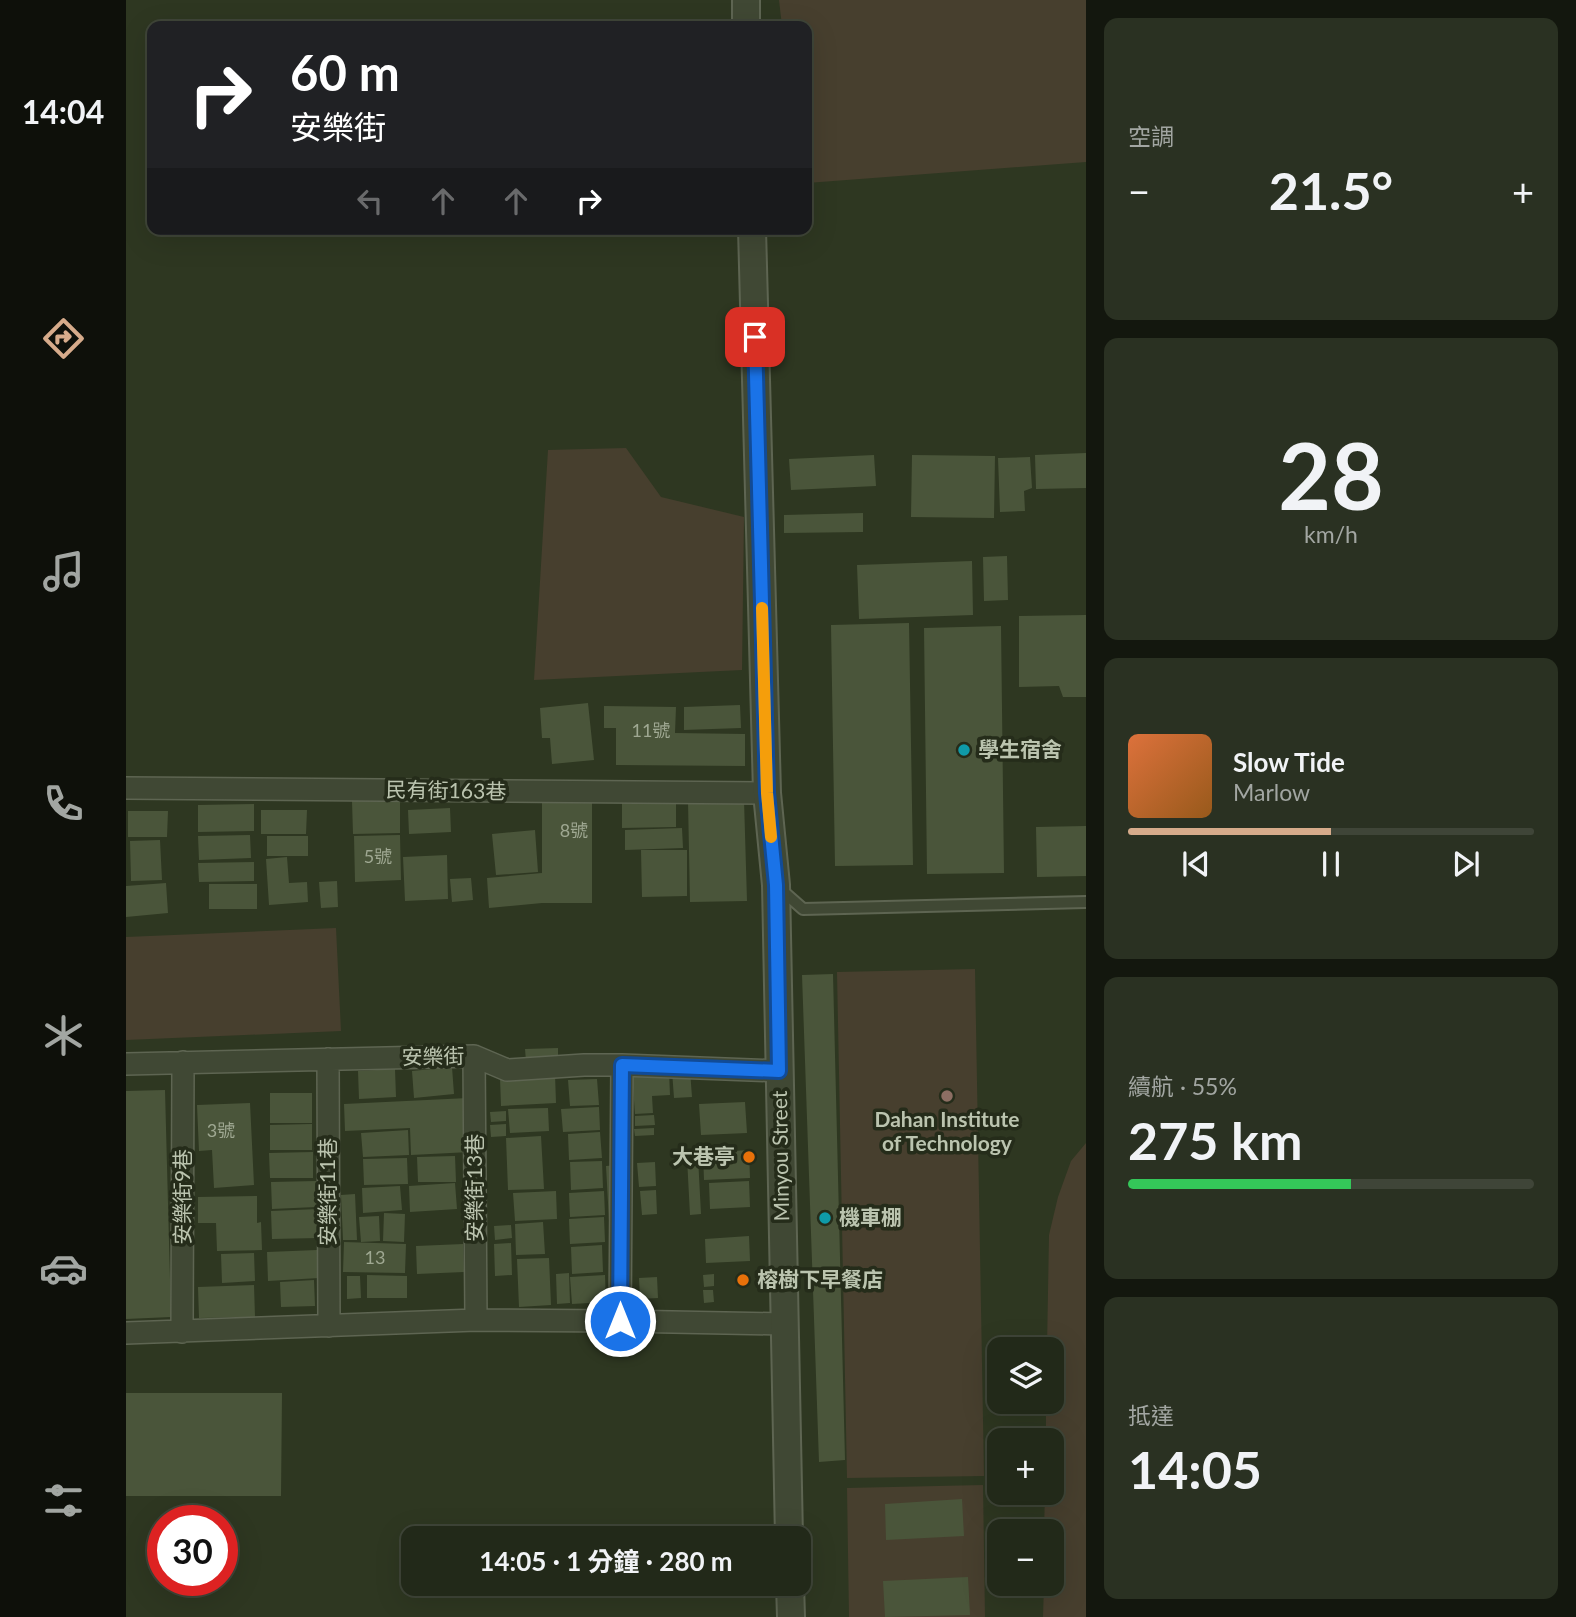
<!DOCTYPE html>
<html lang="zh-TW">
<head>
<meta charset="utf-8">
<style>
	:root { --surface:#222919; --page:#2a3122; --text:#f1f3f6; --muted:#a2a6a2; --line:#3f4538; --accent:#d6ab8b }
	body { margin:0; font-family:Lato,"Noto Sans TC",sans-serif; background:var(--page); color:var(--text); height:100vh; display:flex; flex-direction:column; font-size:26px; white-space:nowrap }
	* { box-sizing:border-box; margin:0 }
	p { font-size:23px; color:var(--muted) }
	.icon { flex:none; width:38px; height:38px; fill:none; stroke:currentColor; stroke-width:2; stroke-linecap:round; stroke-linejoin:round }
	.map { position:relative; flex:1; overflow:hidden }
	.details { display:flex; flex-direction:column; gap:18px; padding:18px; background:#13170e; width:490px }
	.details>* { flex:none }
	.hud { position:absolute; left:21px; top:21px; width:665px; height:214px; border-radius:14px; box-shadow:0 7px 28px #0002,0 0 0 2px var(--line); background:#202124; color:#fff; overflow:hidden }
	.tools { position:absolute; left:861px; top:1337px; display:grid; gap:14px }
	.tools a { display:grid; place-items:center; width:77px; height:77px; border-radius:14px; background:var(--surface); box-shadow:0 7px 28px #0002,0 0 0 2px var(--line); font-size:35px }
	.speed { position:absolute; left:21px; top:1505px; display:flex; gap:14px; font-size:35px; font-weight:700; text-align:center }
	.speed>* { display:grid; place-content:center; width:91px; height:91px; border-radius:50%; background:var(--surface); box-shadow:0 7px 28px #0002,0 0 0 2px var(--line); line-height:1 }
	.speed .limit { border:10px solid #d22; background:#fff; color:#111 }
	.pin { position:absolute; display:grid; place-items:center; width:60px; height:60px; color:#fff; margin:-30px; border-radius:14px; box-shadow:0 4px 10px #0006 }
	.me { position:absolute; width:77px; margin:-38px; rotate:0deg; stroke-linejoin:round; filter:drop-shadow(0 0 5px #0008) }
	.turn { display:flex; align-items:center; gap:24px; height:147px; padding:0 28px; font-size:32px }
	.turn .icon { width:91px; height:91px; stroke-width:2.5 }
	.turn b { display:block; font-size:49px; line-height:60px }
	.lanes { display:flex; align-items:center; height:66px; padding:0 28px; background:#0003; justify-content:center; gap:35px; direction:ltr }
	.lanes .off { opacity:.35 }
	.big { font-size:52px; font-weight:700; line-height:1.1 }
	.details .widget { flex:1; display:flex; flex-direction:column; justify-content:center; gap:10px; min-width:0; padding:0 24px; border-radius:14px; background:var(--page) }
	.details .dial { align-items:center; gap:0 }
	.dial b { font-size:91px; line-height:1 }
	.song { display:flex; align-items:center; gap:21px }
	.cover { width:84px; height:84px; border-radius:10px; background:linear-gradient(135deg,hsl(20 70% 55%),hsl(30 70% 35%)) }
	.played { height:7px; border-radius:4px; background:linear-gradient(90deg,var(--accent) 50%,var(--line) 50%) }
	.keys { display:flex; justify-content:space-around; direction:ltr }
	.heat { display:flex; justify-content:space-between; align-items:center; font-size:38px; direction:ltr }
	.charge { height:10px; border-radius:5px; background:linear-gradient(90deg,#34c759 55%,var(--line) 0) }
	.trip { position:absolute; left:275px; top:1526px; width:410px; height:70px; border-radius:14px; background:var(--surface); box-shadow:0 7px 28px #0002,0 0 0 2px var(--line); font-weight:700; line-height:70px; text-align:center }
	main { display:flex; flex:1; min-height:0 }
	.menu { display:flex; flex-direction:column; width:126px; justify-content:space-around; align-items:center; background:#0e100a; color:var(--muted) }
	.menu .icon { width:49px; height:49px }
	.menu .current { color:var(--accent) }
	.menu b { font-size:32px; color:var(--text) }
	.map>svg:first-child { display:block }
	.green { fill:#473f2e }
	.building { fill:#4a553a }
	.lines { fill:none; stroke-linecap:round; stroke-linejoin:round }
	.service-casing { stroke:#5e6552; stroke-width:14 }
	.minor-casing { stroke:#5e6552; stroke-width:24 }
	.tertiary-casing { stroke:#5e6552; stroke-width:30 }
	.service { stroke:#404834; stroke-width:10 }
	.minor { stroke:#404834; stroke-width:21 }
	.tertiary { stroke:#404834; stroke-width:26 }
	.route-casing { stroke:#114b97; stroke-width:18 }
	.route { stroke:#1a73e8; stroke-width:12 }
	.slow { stroke:#f59e0b; stroke-width:12 }
	.culture-dot { fill:#0f9aa8; stroke:#252c1a; stroke-width:2.5 }
	.education-dot { fill:#8d6e63; stroke:#252c1a; stroke-width:2.5 }
	.food-dot { fill:#e8710a; stroke:#252c1a; stroke-width:2.5 }
	.labels { text-anchor:middle; stroke-width:7; stroke-linejoin:round; paint-order:stroke }
	.number-label { font-size:18px; fill:#9fa892 }
	.poi-label { font-size:21px; font-weight:bold; fill:#bbc4af; stroke:#252c1a; text-anchor:start }
	.street-label { font-size:21px; fill:#bbc4af; stroke:#252c1a }
</style>
</head>
<body>
<main>
<nav class="menu">
<b>14:04</b>
<svg class="icon current" aria-label="directions" viewBox="0 0 24 24"><path d="M12 3l9 9-9 9-9-9zM9 14v-3h6M13 9l2 2-2 2"/></svg>
<svg class="icon" aria-label="music" viewBox="0 0 24 24"><path d="M9 18V5l10-2v13"/><circle cx="6" cy="18" r="3"/><circle cx="16" cy="16" r="3"/></svg>
<svg class="icon" aria-label="phone" viewBox="0 0 24 24"><path d="M5 4h4l2 5-3 2q2 4 5 5l2-3 5 2v4C11 20 4 13 5 4z"/></svg>
<svg class="icon" aria-label="climate" viewBox="0 0 24 24"><path d="M12 3v18M4 7l16 10M4 17L20 7"/></svg>
<svg class="icon" aria-label="car" viewBox="0 0 24 24"><path d="M5 17H2v-5l4-1 3-4h7l3 4 3 1v5h-3M9 17h6M6 11h13"/><circle cx="7" cy="17" r="2"/><circle cx="17" cy="17" r="2"/></svg>
<svg class="icon" aria-label="filters" viewBox="0 0 24 24"><path d="M4 7h16M4 17h16"/><circle cx="9" cy="7" r="2"/><circle cx="15" cy="17" r="2"/></svg>
</nav>
<div class="map">
<svg width="960" height="1617" viewBox="0 0 960 1617">
	<rect width="100%" height="100%" fill="#2e3721"/>
	<path class="green" d="M653 0H960V162L681 183V26H656Z
		M500 448 535 497 618 517 616 670 408 680 422 450Z
		M210 928 215 1031 0 1040V937Z
		M849 969 858 1476 721 1478 711 972Z
		M960 1143V1617H917L918 1584H926V1531H918L919 1493H926V1440H920V1402H926V1349H921L923 1235 932 1197 945 1161Z
		M857 1485 859 1617H723L721 1488Z"/>
	<path class="building" d="M960 453V488L910 489 909 455Z
		M748 455 750 486 665 490 663 459Z
		M786 455 869 456 868 518 785 517Z
		M904 457 906 488 898 491 899 511 874 512 872 458Z
		M737 513V532L658 533V515Z
		M881 556 882 600 858 601 857 557Z
		M846 561 847 615 733 619 731 565Z
		M960 615V697H937L933 686 893 687V616Z
		M783 623 787 865 709 866 705 625Z
		M875 626 878 873 801 874 798 628Z
		M462 703 468 760 426 764 424 738H416L414 708Z
		M614 705 615 728 558 730V707Z
		M478 706 550 707 549 733 619 734V766L490 765V728H478Z
		M274 800V833L227 834 226 801Z
		M466 800V903H416L363 908 361 878 416 873V801Z
		M550 800V827L496 828V802Z
		M618 800 621 901 564 902 562 801Z
		M128 804V831L72 832V805Z
		M324 808 325 832 283 834 282 810Z
		M135 810H181L180 834H135Z
		M2 811H42L41 837H2Z
		M960 826V876L911 877 910 827Z
		M556 828 557 848 499 850V830Z
		M409 830 412 872 370 875 366 834Z
		M124 835 125 858 73 860 72 836Z
		M274 835 275 880 229 882 228 836Z
		M141 836H182V856H141Z
		M34 840 36 880 5 881 4 841Z
		M515 850H561V896L516 897Z
		M321 855 322 899 279 901 277 857Z
		M161 857 163 883 181 882 182 902 143 905 140 859Z
		M128 862V881L73 882 72 863Z
		M345 878 347 900 326 902 324 879Z
		M211 881 212 907 195 908 193 882Z
		M40 883 42 913 0 917V886Z
		M83 884H131V909H83Z
		M707 974 719 1460 693 1462 676 975Z
		M432 1048V1059L400 1061 399 1049Z
		M326 1067 328 1094 288 1098 286 1071Z
		M269 1069 270 1097 233 1099 232 1071Z
		M564 1070 566 1097 548 1098 546 1071Z
		M543 1071 544 1095 526 1096 527 1113 509 1114 506 1073Z
		M429 1074 430 1103 375 1106 374 1077Z
		M471 1079 473 1105 444 1106 442 1080Z
		M39 1090 45 1317 0 1319V1091Z
		M144 1093H186V1123H144Z
		M342 1098 344 1152 285 1155 284 1128 219 1131 218 1104Z
		M619 1102 621 1133 575 1135 573 1104Z
		M124 1103 128 1185 88 1188 86 1150 73 1151 71 1105Z
		M473 1107 474 1130 437 1132 435 1109Z
		M422 1108 423 1131 384 1133 382 1109Z
		M380 1111V1121L365 1122 364 1112Z
		M528 1115 529 1125 509 1126V1116Z
		M186 1124V1150H144V1125Z
		M380 1124V1136L365 1137 364 1125Z
		M528 1128V1135L509 1136 508 1129Z
		M282 1130 283 1155 237 1157 235 1133Z
		M474 1132 476 1158 443 1160 442 1134Z
		M415 1136 418 1189 382 1190 380 1138Z
		M623 1150 624 1178 578 1180 577 1153Z
		M187 1152V1178H144L143 1153Z
		M329 1156 330 1182H292L291 1157Z
		M572 1157 575 1214 564 1215 561 1158Z
		M281 1158 282 1184 238 1185 237 1159Z
		M476 1161 477 1188 445 1190 444 1162Z
		M529 1162 530 1186 513 1187 511 1163Z
		M491 1165 494 1221H483L480 1166Z
		M190 1181V1207L146 1209 145 1182Z
		M623 1181 624 1207 584 1209 583 1183Z
		M329 1183 331 1209 284 1212 283 1186Z
		M274 1186 276 1210 237 1213 236 1188Z
		M530 1190 531 1214 516 1215 514 1191Z
		M430 1191 431 1219 389 1221 387 1193Z
		M478 1191 479 1215 444 1217 443 1193Z
		M229 1194 231 1240H217L215 1195Z
		M131 1196V1223L135 1222 136 1250 91 1251 90 1223H72V1197Z
		M192 1209V1238L146 1239 145 1211Z
		M258 1213 279 1214 278 1242 257 1241Z
		M253 1216 254 1241 235 1242 233 1217Z
		M478 1217 479 1242 444 1244 443 1219Z
		M417 1222 419 1254 390 1255 389 1224Z
		M385 1225 386 1238 369 1240 368 1226Z
		M623 1236 624 1261 580 1263 579 1239Z
		M218 1242 280 1244 279 1273 217 1272Z
		M385 1243 386 1275 369 1276 368 1244Z
		M337 1244 338 1272 291 1274 290 1246Z
		M476 1245 477 1272 446 1274 445 1247Z
		M191 1250 193 1278 142 1281 141 1252Z
		M128 1253 129 1281 96 1283 95 1254Z
		M423 1258 425 1305 393 1307 391 1259Z
		M443 1273 444 1303 431 1304 430 1274Z
		M588 1274V1286L578 1287 577 1275Z
		M241 1275 281 1276V1298H241Z
		M479 1275 480 1302 446 1304 444 1277Z
		M221 1276H234L235 1298 221 1299Z
		M531 1277 532 1298 514 1299 513 1278Z
		M188 1280 189 1306 155 1307 154 1282Z
		M128 1285 129 1317 73 1318 72 1287Z
		M577 1290H587L588 1302 578 1303Z
		M0 1393H156L155 1496H0Z
		M836 1499 838 1536 760 1540 759 1504Z
		M842 1577 844 1615 759 1617 757 1581Z"/>
	<g class="lines">
		<g class="service-casing">
			<path id="service" d="M652 887 677 909 960 902"/>
		</g>
		<g class="minor-casing">
			<path id="minor" d="M0 788 641 793
				M348 1056 350 1320
				M202 1059 203 1326
				M0 1064 348 1056 381 1070 458 1065H496L654 1071
				M494 1321 496 1065
				M56 1332 57 1062
				M0 1333 350 1320 494 1321 658 1324"/>
		</g>
		<g class="tertiary-casing">
			<path id="tertiary" d="M620 0V26
				M626 229 641 793 650 885 663 1538
				M664 1584 665 1617"/>
		</g>
		<use href="#service" class="service"/>
		<use href="#minor" class="minor"/>
		<use href="#tertiary" class="tertiary"/>
	</g>
	<g class="lines">
		<g class="route-casing">
			<path id="route" d="M494 1321 496 1065 653 1071 650 885 641 793 629 337"/>
		</g>
		<use href="#route" class="route"/>
		<path class="slow" d="M636 608 641 793 645 837"/>
	</g>
	<g class="culture-dot">
		<circle cx="838" cy="750" r="7"/>
		<circle cx="699" cy="1218" r="7"/>
	</g>
	<circle class="education-dot" cx="821" cy="1096" r="7"/>
	<g class="food-dot">
		<circle cx="623" cy="1157" r="7"/>
		<circle cx="617" cy="1280" r="7"/>
	</g>
	<g class="labels">
		<g class="number-label">
			<text x="525" y="737">11號</text>
			<text x="448" y="837">8號</text>
			<text x="252" y="863">5號</text>
			<text x="95" y="1137">3號</text>
			<text x="249" y="1264">13</text>
		</g>
		<g class="poi-label">
			<text x="852" y="757">學生宿舍</text>
			<text x="821" y="1127" text-anchor="middle">Dahan Institute<tspan x="821" dy="24">of Technology</tspan></text>
			<text x="609" y="1164" text-anchor="end">大巷亭</text>
			<text x="713" y="1225">機車棚</text>
			<text x="631" y="1287">榕樹下早餐店</text>
		</g>
		<g class="street-label">
			<text transform="translate(320 791) rotate(1)" y="7">民有街163巷</text>
			<text transform="translate(307 1057) rotate(-1)" y="7">安樂街</text>
			<text transform="translate(655 1156) rotate(-91)" y="7">Minyou Street</text>
			<text transform="translate(349 1188) rotate(-90)" y="7">安樂街13巷</text>
			<text transform="translate(202 1192) rotate(-90)" y="7">安樂街11巷</text>
			<text transform="translate(57 1197) rotate(-90)" y="7">安樂街9巷</text>
		</g>
	</g>
</svg>
<div class="tools">
<a><svg class="icon" aria-label="layers" viewBox="0 0 24 24"><path d="M12 4l9 5-9 5-9-5zM3 14l9 5 9-5"/></svg></a>
<a>+</a>
<a>−</a>
</div>
<div class="speed"><div class="limit">30</div></div>
<div class="pin" style="left:629px;top:337px;background:#d93025"><svg class="icon" aria-label="arrive" viewBox="0 0 24 24"><path d="M6 21V4h12l-3 4 3 4H6"/></svg></div>
<svg class="me" style="left:494px;top:1321px" viewBox="-20 -20 40 40"><circle r="17" fill="#1a73e8" stroke="#fff" stroke-width="3"/><path d="M0-11L8 9 0 5-8 9z" fill="#fff"/></svg>
<div class="trip">14:05 · 1 分鐘 · 280 m</div>
<div class="hud">
<div class="turn"><svg class="icon" aria-label="right" viewBox="0 0 24 24"><path d="M7 20v-9h11M14 6l5 5-5 5"/></svg><div><b>60 m</b>安樂街</div></div>
<div class="lanes"><svg class="icon off" aria-label="left" viewBox="0 0 24 24"><path d="M17 20v-9H6M10 6l-5 5 5 5"/></svg><svg class="icon off" aria-label="ahead" viewBox="0 0 24 24"><path d="M12 20V5M6 11l6-6 6 6"/></svg><svg class="icon off" aria-label="ahead" viewBox="0 0 24 24"><path d="M12 20V5M6 11l6-6 6 6"/></svg><svg class="icon" aria-label="right" viewBox="0 0 24 24"><path d="M7 20v-9h11M14 6l5 5-5 5"/></svg></div>
</div>
</div>
<section class="details">
<div class="widget"><p>空調</p>
<div class="heat"><a>−</a><b class="big">21.5°</b><a>+</a></div>
</div>
<div class="widget dial"><b>28</b><p>km/h</p></div>
<div class="widget">
<div class="song"><i class="cover"></i><div><b>Slow Tide</b><p>Marlow</p></div></div>
<div class="played"></div>
<div class="keys"><svg class="icon" aria-label="previous" viewBox="0 0 24 24"><path d="M18 5L8 12l10 7zM5 5v14"/></svg><svg class="icon" aria-label="pause" viewBox="0 0 24 24"><path d="M8 5v14M16 5v14"/></svg><svg class="icon" aria-label="next" viewBox="0 0 24 24"><path d="M6 5l10 7-10 7zM19 5v14"/></svg></div>
</div>
<div class="widget"><p>續航 · 55%</p><b class="big">275 km</b><div class="charge"></div></div>
<div class="widget"><p>抵達</p><b class="big">14:05</b></div>
</section>
</main>
</body>
</html>
